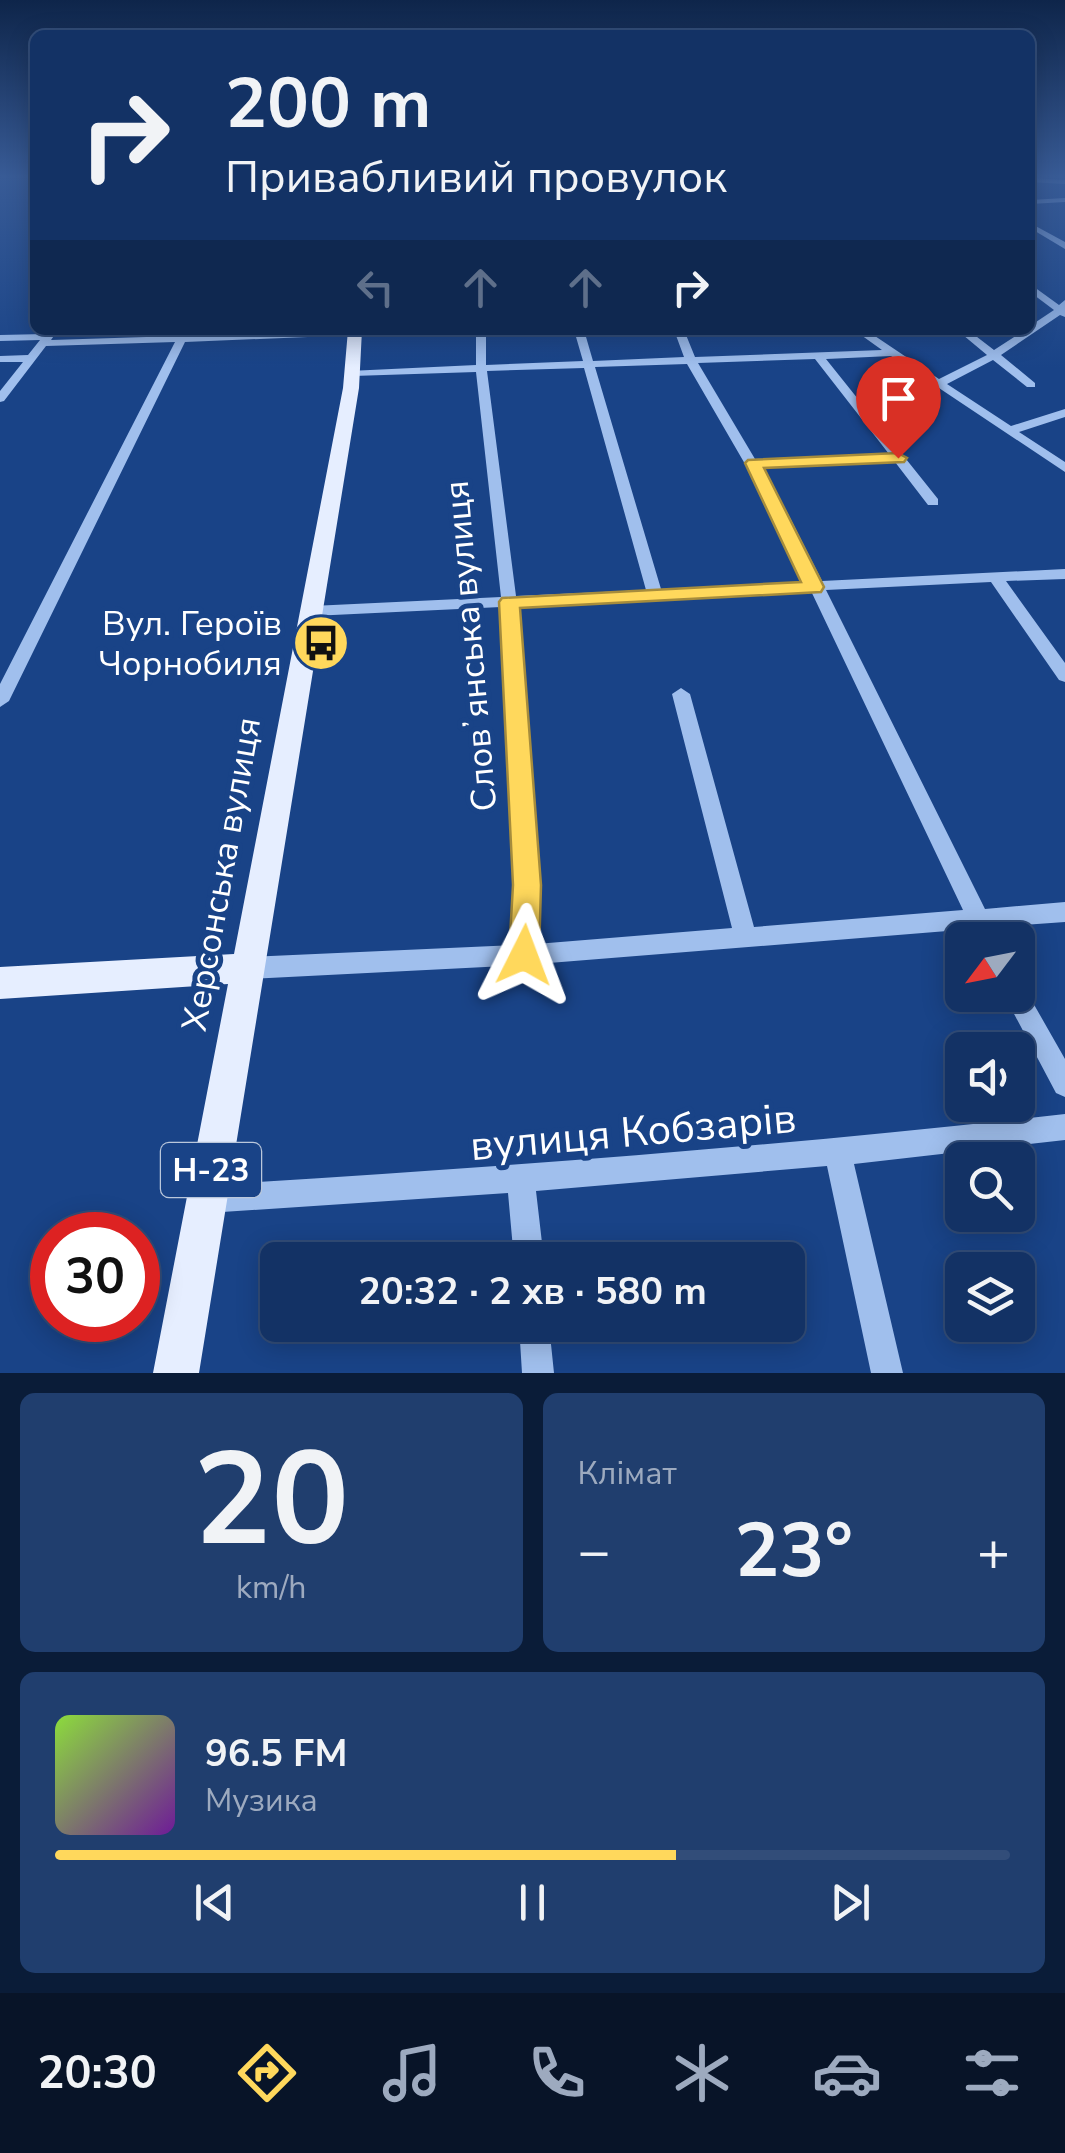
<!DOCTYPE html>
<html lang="uk">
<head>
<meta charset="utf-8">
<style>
	:root { --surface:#133265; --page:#203e6e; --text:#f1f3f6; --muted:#9daabf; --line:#324d79; --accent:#ffd85c }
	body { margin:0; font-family:"Nunito Sans",sans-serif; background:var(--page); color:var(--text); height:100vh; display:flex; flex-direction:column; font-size:38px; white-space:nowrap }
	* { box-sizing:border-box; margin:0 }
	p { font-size:32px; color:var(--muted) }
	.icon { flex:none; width:55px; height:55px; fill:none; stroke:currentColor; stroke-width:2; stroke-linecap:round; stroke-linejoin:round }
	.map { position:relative; height:1373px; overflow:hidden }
	.side { display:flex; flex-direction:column; gap:20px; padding:20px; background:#0a1c38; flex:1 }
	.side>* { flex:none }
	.banner { position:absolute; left:30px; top:30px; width:1005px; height:305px; border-radius:15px; box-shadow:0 5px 25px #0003,0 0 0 2px var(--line); background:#133265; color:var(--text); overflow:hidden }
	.needle { width:65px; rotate:238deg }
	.buttons { position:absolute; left:945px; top:922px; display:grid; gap:20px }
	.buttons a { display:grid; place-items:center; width:90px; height:90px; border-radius:15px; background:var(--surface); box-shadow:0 5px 25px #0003,0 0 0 2px var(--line); font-size:50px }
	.speed { position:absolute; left:30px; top:1212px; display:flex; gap:20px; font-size:50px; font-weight:700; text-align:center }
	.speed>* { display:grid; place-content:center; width:130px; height:130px; border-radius:50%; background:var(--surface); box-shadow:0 5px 25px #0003,0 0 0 2px var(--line); line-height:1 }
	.speed .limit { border:15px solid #d22; background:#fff; color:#111 }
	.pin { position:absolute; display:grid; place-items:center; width:85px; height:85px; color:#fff; margin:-102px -42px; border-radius:50% 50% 50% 0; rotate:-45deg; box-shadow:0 0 10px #0007 }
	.pin .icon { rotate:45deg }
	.me { position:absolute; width:110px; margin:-55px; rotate:3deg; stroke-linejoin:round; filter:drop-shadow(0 0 8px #0008) }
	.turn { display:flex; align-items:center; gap:35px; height:210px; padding:0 30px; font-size:45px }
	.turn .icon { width:130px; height:130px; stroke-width:2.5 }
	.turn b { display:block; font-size:70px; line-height:85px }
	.lanes { display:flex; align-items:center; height:95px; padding:0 30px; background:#0003; justify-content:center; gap:50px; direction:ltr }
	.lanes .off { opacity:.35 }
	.big { font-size:75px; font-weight:700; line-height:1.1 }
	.side .tile { flex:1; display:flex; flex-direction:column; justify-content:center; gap:15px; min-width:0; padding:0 35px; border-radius:15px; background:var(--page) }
	.side .dial { align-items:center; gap:0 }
	.dial b { font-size:130px; line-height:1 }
	.song { display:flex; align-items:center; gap:30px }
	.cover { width:120px; height:120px; border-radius:15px; background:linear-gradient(135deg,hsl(90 70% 55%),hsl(280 70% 35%)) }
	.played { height:10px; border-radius:5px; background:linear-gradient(90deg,var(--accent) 65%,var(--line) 65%) }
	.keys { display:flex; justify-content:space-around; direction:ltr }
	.heat { display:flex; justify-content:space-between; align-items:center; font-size:55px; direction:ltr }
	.side .tiles { flex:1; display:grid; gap:20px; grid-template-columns:1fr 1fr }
	.tile:last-child { grid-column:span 2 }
	.trip { position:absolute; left:260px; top:1242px; width:545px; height:100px; border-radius:15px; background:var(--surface); box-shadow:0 5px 25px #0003,0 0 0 2px var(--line); font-weight:700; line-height:100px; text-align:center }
	.tab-bar { display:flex; height:160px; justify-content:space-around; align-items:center; background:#081428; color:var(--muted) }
	.tab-bar .icon { width:70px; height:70px }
	.tab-bar .current { color:var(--accent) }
	.tab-bar b { font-size:45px; color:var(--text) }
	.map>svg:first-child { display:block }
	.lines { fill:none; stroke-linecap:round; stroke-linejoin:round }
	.minor { fill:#a0bfed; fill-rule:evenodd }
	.major { fill:#e6eeff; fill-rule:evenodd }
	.route { fill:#ffd85c; stroke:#a68c3c; stroke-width:2.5 }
	.labels { text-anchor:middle; stroke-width:10; stroke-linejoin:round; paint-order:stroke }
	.shield { fill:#194387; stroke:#bac7db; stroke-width:2.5 }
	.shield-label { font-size:32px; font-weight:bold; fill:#fff }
	.poi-label { font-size:35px; fill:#fff; stroke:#194387; text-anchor:end }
	.street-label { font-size:35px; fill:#fff; stroke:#194387 }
	.near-street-label { font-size:42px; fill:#fff; stroke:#194387 }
</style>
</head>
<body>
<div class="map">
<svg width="1065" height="1373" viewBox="0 0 1065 1373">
	<rect width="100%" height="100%" fill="#194387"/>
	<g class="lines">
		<path class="minor" d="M1030 178 1065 180V184L1030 182Z
			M1065 198V202L1030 204V200Z
			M1030 223 1065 242V249L1030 228Z
			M1030 284 1059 305 1065 300V317L1060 315 1001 355 1035 383V387H1027L993 360 947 384 1011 426 1065 409V417L1019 432 1065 462V472L891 356 826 359 938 499V505H928L895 462 760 467 788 514 822 581 1065 569V579L1006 581 1065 663V682L1059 680 991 582 826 590 985 909 1065 902V922L994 927 1000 940H978L972 929 524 965 249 979 241 975 237 968 241 961 249 957 513 945 514 808 501 607 312 616 304 611 312 606 501 597 476 372 353 376 347 373 349 371 476 365V330H486V365L583 361 574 330H584L593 361 684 357 674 330H684L695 357 882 350 854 330H866L939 379 987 355 957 330H968L994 350 1025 330H1030V326L1054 310 1030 292ZM815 359 889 454 755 459 698 363ZM687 364 774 514 807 582 661 589 595 367ZM584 368 646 590 516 596 487 371ZM811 591 963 910 754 927 690 694 681 688 672 694 732 928 536 944 534 808 517 606Z
			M48 330H58L51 340 178 336 181 330H191L188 336 408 330 403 333 185 342 9 701 0 707V684L175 342 46 346 4 401 0 402V391L23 362H0V356L28 355 40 340 0 341V335L45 334Z
			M1018 984 1024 987 1065 1059V1097L1056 1093 1004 995H1018Z
			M1065 1114V1140L854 1164 903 1373H871L827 1166 536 1191 544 1260H514L508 1193 207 1213 197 1209 193 1199 197 1189 207 1185C494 1168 780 1146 1065 1114Z
			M519 1325H549L554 1373H522Z"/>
		<path class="major" d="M348 330H362L359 388 199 1373H153L228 984 0 999V967L234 954 343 388Z"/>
	</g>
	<linearGradient id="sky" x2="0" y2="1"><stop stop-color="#0e254a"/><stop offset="0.48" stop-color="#385b96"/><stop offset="1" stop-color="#385b96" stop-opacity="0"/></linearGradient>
	<rect width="1065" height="368" fill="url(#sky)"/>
	<path class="route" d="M898 453 907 458 904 462 764 468 824 587 821 592 520 608 541 885 539 955 534 965 524 969 513 965 509 955 513 885 499 602 502 598 801 582 745 463 748 460Z"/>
	<defs>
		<g id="bus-disc" transform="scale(2.875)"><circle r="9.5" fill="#ffd85c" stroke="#194387"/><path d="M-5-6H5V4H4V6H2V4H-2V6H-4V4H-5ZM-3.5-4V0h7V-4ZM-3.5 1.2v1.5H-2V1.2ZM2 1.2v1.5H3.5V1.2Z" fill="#111"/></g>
	</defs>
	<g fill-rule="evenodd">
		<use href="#bus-disc" x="321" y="643"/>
	</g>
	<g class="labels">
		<rect class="shield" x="161" y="1143" width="100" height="54" rx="8"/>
		<g class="shield-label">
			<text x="211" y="1181">Н-23</text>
		</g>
		<g class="poi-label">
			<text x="282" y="635">Вул. Героїв<tspan x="282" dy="40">Чорнобиля</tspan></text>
		</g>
		<g class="street-label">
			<text transform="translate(470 646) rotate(-95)" y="12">Словʼянська вулиця</text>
			<text transform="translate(221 874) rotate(-80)" y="12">Херсонська вулиця</text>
		</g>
		<g class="near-street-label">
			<text transform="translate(633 1131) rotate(-5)" y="15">вулиця Кобзарів</text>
		</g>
	</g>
</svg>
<div class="buttons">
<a><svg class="needle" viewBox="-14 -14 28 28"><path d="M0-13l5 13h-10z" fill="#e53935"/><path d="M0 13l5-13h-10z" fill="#9daabf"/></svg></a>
<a><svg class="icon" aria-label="sound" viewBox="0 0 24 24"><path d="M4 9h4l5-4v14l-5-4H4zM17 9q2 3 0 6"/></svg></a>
<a><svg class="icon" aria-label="search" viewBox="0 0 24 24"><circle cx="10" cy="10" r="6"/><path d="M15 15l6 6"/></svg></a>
<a><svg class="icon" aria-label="layers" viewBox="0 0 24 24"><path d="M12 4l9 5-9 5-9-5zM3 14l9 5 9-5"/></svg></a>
</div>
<div class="speed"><div class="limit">30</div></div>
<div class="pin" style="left:898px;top:458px;background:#d93025"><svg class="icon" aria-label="arrive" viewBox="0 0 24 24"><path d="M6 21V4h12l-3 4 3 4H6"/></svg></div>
<svg class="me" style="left:524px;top:955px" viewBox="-20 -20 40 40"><path d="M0-17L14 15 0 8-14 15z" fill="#ffd85c" stroke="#fff" stroke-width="4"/></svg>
<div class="trip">20:32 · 2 хв · 580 m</div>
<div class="banner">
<div class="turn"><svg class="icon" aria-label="right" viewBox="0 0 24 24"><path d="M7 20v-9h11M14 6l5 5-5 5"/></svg><div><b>200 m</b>Привабливий провулок</div></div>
<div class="lanes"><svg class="icon off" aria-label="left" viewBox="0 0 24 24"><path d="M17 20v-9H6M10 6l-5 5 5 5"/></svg><svg class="icon off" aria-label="ahead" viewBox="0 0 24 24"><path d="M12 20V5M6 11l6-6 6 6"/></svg><svg class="icon off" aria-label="ahead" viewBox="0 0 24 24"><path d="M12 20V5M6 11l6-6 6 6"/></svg><svg class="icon" aria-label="right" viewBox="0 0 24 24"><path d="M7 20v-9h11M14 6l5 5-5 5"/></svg></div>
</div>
</div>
<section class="side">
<div class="tiles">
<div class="tile dial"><b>20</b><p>km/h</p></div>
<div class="tile"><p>Клімат</p>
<div class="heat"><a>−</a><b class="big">23°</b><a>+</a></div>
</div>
<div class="tile">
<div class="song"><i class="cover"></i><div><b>96.5 FM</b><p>Музика</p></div></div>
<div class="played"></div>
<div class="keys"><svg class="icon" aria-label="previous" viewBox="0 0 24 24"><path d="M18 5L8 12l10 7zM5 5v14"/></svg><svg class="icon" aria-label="pause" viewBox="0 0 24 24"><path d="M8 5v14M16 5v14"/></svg><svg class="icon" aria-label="next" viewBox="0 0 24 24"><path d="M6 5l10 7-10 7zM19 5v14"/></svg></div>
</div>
</div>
</section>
<nav class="tab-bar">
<b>20:30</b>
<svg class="icon current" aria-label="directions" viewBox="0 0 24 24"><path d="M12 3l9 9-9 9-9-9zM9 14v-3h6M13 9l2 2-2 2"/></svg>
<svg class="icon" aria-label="music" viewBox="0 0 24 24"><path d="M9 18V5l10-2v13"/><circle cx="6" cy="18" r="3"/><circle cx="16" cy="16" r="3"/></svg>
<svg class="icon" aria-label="phone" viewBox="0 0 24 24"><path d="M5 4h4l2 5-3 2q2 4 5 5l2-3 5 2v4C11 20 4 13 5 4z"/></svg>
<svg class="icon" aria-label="climate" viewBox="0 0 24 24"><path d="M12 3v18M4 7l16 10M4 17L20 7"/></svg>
<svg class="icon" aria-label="car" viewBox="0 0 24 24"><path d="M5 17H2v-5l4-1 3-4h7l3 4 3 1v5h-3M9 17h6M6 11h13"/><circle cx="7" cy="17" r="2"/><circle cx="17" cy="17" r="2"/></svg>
<svg class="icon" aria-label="filters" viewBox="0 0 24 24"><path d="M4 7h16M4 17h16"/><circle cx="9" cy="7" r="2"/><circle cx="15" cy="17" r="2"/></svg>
</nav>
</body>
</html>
